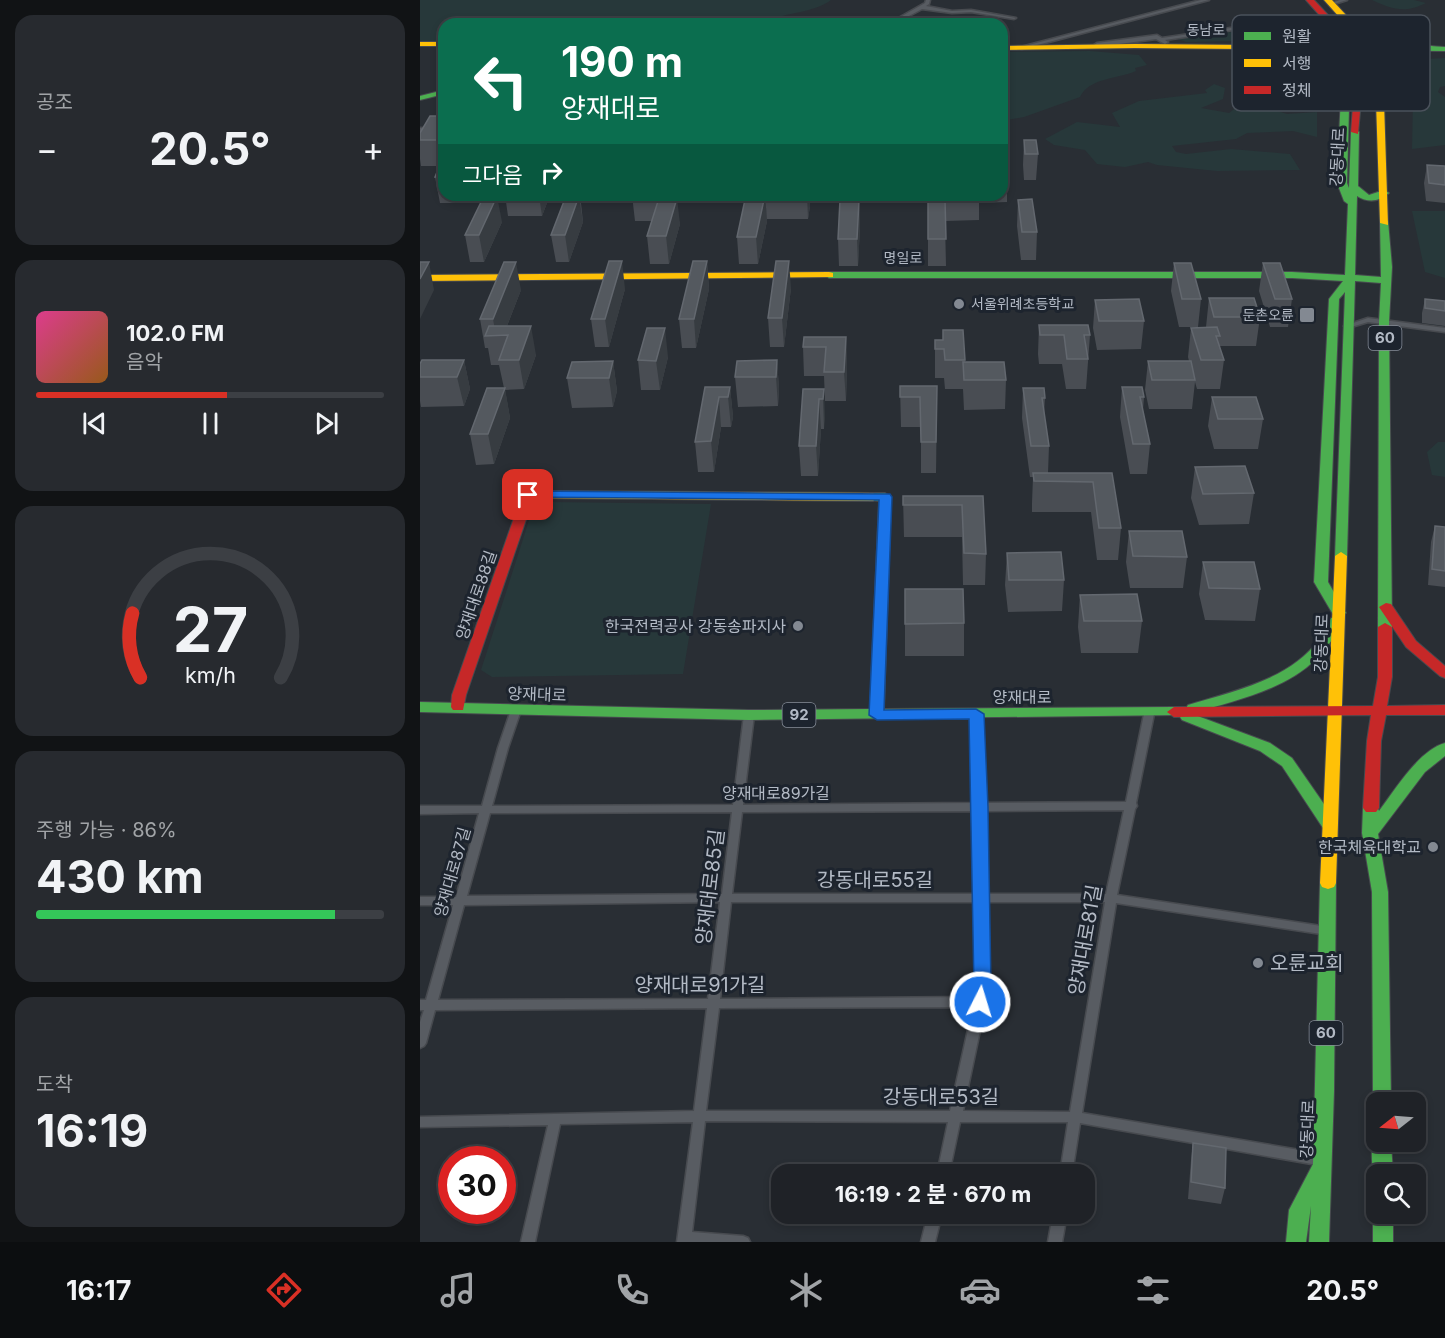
<!DOCTYPE html>
<html lang="ko">
<head>
<meta charset="utf-8">
<style>
	:root { --surface:#1f2227; --page:#272a2f; --text:#f1f3f6; --muted:#a1a4a7; --line:#3c3f44; --accent:#d93025 }
	body { margin:0; font-family:Inter,"Noto Sans KR",sans-serif; background:var(--page); color:var(--text); height:100vh; display:flex; flex-direction:column; font-size:22px; white-space:nowrap }
	* { box-sizing:border-box; margin:0 }
	p { font-size:20px; color:var(--muted) }
	.icon { flex:none; width:33px; height:33px; fill:none; stroke:currentColor; stroke-width:2; stroke-linecap:round; stroke-linejoin:round }
	.map { position:relative; flex:1; overflow:hidden }
	.drawer { display:flex; flex-direction:column; gap:15px; padding:15px; background:#111315; width:420px }
	.drawer>* { flex:none }
	.guide { position:absolute; left:18px; top:18px; width:570px; height:183px; border-radius:18px; box-shadow:0 3px 9px #0003,0 0 0 2px var(--line); background:#0b6e4f; color:#fff; overflow:hidden }
	.needle { width:39px; rotate:253deg }
	.fabs { position:absolute; left:946px; top:1092px; display:grid; gap:12px }
	.fabs a { display:grid; place-items:center; width:60px; height:60px; border-radius:12px; background:var(--surface); box-shadow:0 3px 9px #0003,0 0 0 2px var(--line); font-size:30px }
	.speed { position:absolute; left:18px; top:1146px; display:flex; gap:12px; font-size:30px; font-weight:700; text-align:center }
	.speed>* { display:grid; place-content:center; width:78px; height:78px; border-radius:50%; background:var(--surface); box-shadow:0 3px 9px #0003,0 0 0 2px var(--line); line-height:1 }
	.speed .limit { border:9px solid #d22; background:#fff; color:#111 }
	.pin { position:absolute; display:grid; place-items:center; width:51px; height:51px; color:#fff; margin:-26px; border-radius:12px; box-shadow:0 3px 9px #0006 }
	.me { position:absolute; width:66px; margin:-33px; rotate:5deg; stroke-linejoin:round; filter:drop-shadow(0 0 4px #0008) }
	.turn { display:flex; align-items:center; gap:21px; height:126px; padding:0 24px; font-size:27px }
	.turn .icon { width:78px; height:78px; stroke-width:2.5 }
	.turn b { display:block; font-size:42px; line-height:51px }
	.then { display:flex; align-items:center; height:57px; padding:0 24px; background:#0003; gap:12px; font-size:22px }
	.big { font-size:45px; font-weight:700; line-height:1.1 }
	.drawer .card { flex:1; display:flex; flex-direction:column; justify-content:center; gap:9px; min-width:0; padding:0 21px; border-radius:18px; background:var(--page) }
	.drawer .dial { align-items:center; gap:0 }
	.dial svg { height:156px; overflow:visible; fill:none; stroke:var(--line); stroke-width:7; stroke-linecap:round; text-anchor:middle }
	.dial text { fill:var(--text); stroke:none }
	.song { display:flex; align-items:center; gap:18px }
	.cover { width:72px; height:72px; border-radius:9px; background:linear-gradient(135deg,hsl(330 70% 55%),hsl(30 70% 35%)) }
	.played { height:6px; border-radius:3px; background:linear-gradient(90deg,var(--accent) 55%,var(--line) 55%) }
	.keys { display:flex; justify-content:space-around; direction:ltr }
	.heat { display:flex; justify-content:space-between; align-items:center; font-size:33px; direction:ltr }
	.charge { height:9px; border-radius:4px; background:linear-gradient(90deg,#34c759 86%,var(--line) 0) }
	.trip { position:absolute; left:351px; top:1164px; width:324px; height:60px; border-radius:18px; background:var(--surface); box-shadow:0 3px 9px #0003,0 0 0 2px var(--line); font-weight:700; line-height:60px; text-align:center }
	.tabs { display:flex; height:96px; justify-content:space-around; align-items:center; background:#0c0e10; color:var(--muted) }
	.tabs .icon { width:42px; height:42px }
	.tabs .current { color:var(--accent) }
	.tabs b { font-size:27px; color:var(--text) }
	main { display:flex; flex:1; min-height:0 }
	.map>svg:first-child { display:block }
	.green { fill:#27383a }
	.lines { fill:none; stroke-linecap:round; stroke-linejoin:round }
	.street-casing { stroke:#474a4f; stroke-width:3 }
	.fast-casing { stroke:#474a4f; stroke-width:2 }
	.slow-casing { stroke:#474a4f; stroke-width:2 }
	.jam-casing { stroke:#474a4f; stroke-width:2 }
	.street { fill:#585c62; fill-rule:evenodd }
	.fast { fill:#4caf50; fill-rule:evenodd }
	.slow { fill:#ffc107; fill-rule:evenodd }
	.jam { fill:#c62828; fill-rule:evenodd }
	.wall { fill:#494d53 }
	.shaded-wall { fill:#373c41 }
	.building { fill:#54595f; stroke:#63686f; stroke-width:1.5 }
	.route { fill:#1a73e8; stroke:#114b97; stroke-width:1.5 }
	.poi-dot { fill:#838992; stroke:#1d242e; stroke-width:2 }
	.labels { text-anchor:middle; stroke-width:6; stroke-linejoin:round; paint-order:stroke }
	.far-street-label { font-size:14px; fill:#b3bac5; stroke:#1d242e }
	.far-poi-label { font-size:14px; fill:#b3bac5; stroke:#1d242e; text-anchor:start }
	.shield { fill:#1d242e; stroke:#868d98; stroke-width:1.5 }
	.shield-label { font-size:15px; font-weight:bold; fill:#b3bac5 }
	.street-label { font-size:16px; fill:#b3bac5; stroke:#1d242e }
	.poi-label { font-size:16px; fill:#b3bac5; stroke:#1d242e; text-anchor:end }
	.near-street-label { font-size:20px; fill:#b3bac5; stroke:#1d242e }
	.near-poi-label { font-size:20px; fill:#b3bac5; stroke:#1d242e; text-anchor:start }
	.key { fill:#1d242e; stroke:#4a515b; stroke-width:1.5 }
	.key-label { font-size:16px; fill:#b3bac5 }
</style>
</head>
<body>
<main>
<section class="drawer">
<div class="card"><p>공조</p>
<div class="heat"><a>−</a><b class="big">20.5°</b><a>+</a></div>
</div>
<div class="card">
<div class="song"><i class="cover"></i><div><b>102.0 FM</b><p>음악</p></div></div>
<div class="played"></div>
<div class="keys"><svg class="icon" aria-label="previous" viewBox="0 0 24 24"><path d="M18 5L8 12l10 7zM5 5v14"/></svg><svg class="icon" aria-label="pause" viewBox="0 0 24 24"><path d="M8 5v14M16 5v14"/></svg><svg class="icon" aria-label="next" viewBox="0 0 24 24"><path d="M6 5l10 7-10 7zM19 5v14"/></svg></div>
</div>
<div class="card dial"><svg viewBox="0 0 100 80">
<path d="M14 69A42 42 0 1 1 86 69"/>
<path d="M14 69A42 42 0 0 1 10 36" stroke="#d93025"/>
<text x="50" y="56" font-size="32" font-weight="700">27</text>
<text x="50" y="72" font-size="11">km/h</text>
</svg></div>
<div class="card"><p>주행 가능 · 86%</p><b class="big">430 km</b><div class="charge"></div></div>
<div class="card"><p>도착</p><b class="big">16:19</b></div>
</section>
<div class="map">
<svg width="1025" height="1242" viewBox="0 0 1025 1242">
	<rect width="100%" height="100%" fill="#292e34"/>
	<path class="green" d="M0 0H411C392 14 367 11 347 22L349 24H24V42H0Z
		M952 0H994L1006 3C984 14 972 9 952 0Z
		M812 32 819 41 766 42 758 39 772 35Z
		M670 51 719 55 727 65 715 68 716 71C697 79 669 78 660 97L604 117 582 121V52Z
		M1025 58V86L1020 87 1018 92 1025 97V145L992 149 993 98 1003 93 988 87 991 74 983 68 988 60Z
		M794 84 805 88 803 99 781 108 809 113 825 101 867 114 897 112V137L873 131 827 133 816 139 752 146 756 152 766 154 811 149 870 154 880 170 797 171 737 165 728 162 705 167 677 164 665 150 634 145 625 139 657 122 700 127 692 113 719 101 787 93 785 90Z
		M992 211H1025V278L1005 272Z
		M1018 442H1025V477L1012 475 1007 452Z
		M128 502 291 504 263 674 72 677 61 670 113 508Z"/>
	<g class="lines">
		<g class="street-casing">
			<path id="street" d="M506 0H510L509 4 506 6 532 11 551 10 596 18 594 19 551 12 532 13 502 9 474 24H468L505 3Z
				M781 0H789L602 49 597 48Z
				M920 0H927L911 5 909 4Z
				M845 23H847V25L745 40 748 42 745 44 736 39 677 47 674 45 677 43 737 35 742 38Z
				M901 60H930L933 62 930 64 905 63 893 92 888 93 887 92Z
				M0 128 24 129V133L0 132Z
				M948 318 1025 328V332L948 322 928 328 924 326Z
				M96 707 101 710 88 748 72 806 313 805 324 715 329 712 334 715 323 805 553 803 551 714 556 711 561 714 563 803 706 802 724 714 729 711 732 712 734 714 716 803 717 806 715 809 697 895 908 927 912 928 914 931 912 934 908 935 696 903 662 1113 903 1154 907 1156 909 1160 907 1164 903 1166 660 1123 652 1174H640L648 1122H540L529 1174H517L528 1122 285 1121 272 1232 323 1236 328 1238 330 1242H257L273 1122 140 1124 115 1242H101L128 1125 0 1127V1117L274 1111 287 1008 15 1010 6 1043 4 1046 0 1048V1022L4 1010H0V1000H6L33 905H0V897H36L59 813 0 814V806H62L78 748 91 710ZM704 810 686 894H566L564 811ZM553 811 555 894H312L322 812ZM312 812 302 894 47 896 70 813ZM300 902 288 999 18 1000 44 905ZM311 902H555L557 988 555 997 300 999ZM566 902H685L650 1112 543 1111 569 988ZM553 1007 530 1111H286L299 1008Z
				M508 1214H522L515 1242H501Z
				M633 1214H647L642 1242H628Z"/>
		</g>
		<g class="fast-casing">
			<path id="fast" d="M936 26C966 35 994 46 1025 47V51L917 50V46H989L965 42 933 30 932 28Z
				M882 45 926 52 939 71 935 73 930 71 927 183 929 188 931 132 935 129 939 132 938 186 949 195 964 190 969 193C959 202 948 203 937 196L935 275 961 277 960 223 968 221 972 267 969 322 972 627 965 631 958 627 959 322 961 283 935 281 927 556 921 560 915 556 925 292 919 299 908 582 926 613 919 617 914 616 894 582 909 299 923 281 872 278H409L404 275 409 272H872L925 275 928 204 924 201 917 183 922 71 926 63 920 56 879 49 878 47Z
				M24 90V94L0 100V96Z
				M453 493H465L471 497 464 709 754 707 759 709 761 712 759 715 329 720 0 712V702L329 710 450 709 459 501 449 500 447 497Z
				M916 617 923 621C915 635 908 648 896 659 865 690 814 701 773 713L768 711 766 708 768 705C813 691 871 680 900 638 904 632 907 625 911 618Z
				M767 712 850 743 872 758 915 820 917 824 915 828H903L862 766 840 751 762 720 760 717Z
				M1025 743V756L1005 772 958 834 968 892 971 1102H957V1108L953 1102 952 892 942 833 943 808 946 804H956L959 811C975 790 999 750 1025 743Z
				M908 877 914 879 916 883 914 1091 909 1242H889L891 1206 886 1242H866L869 1210 893 1164 900 883 902 879Z
				M955 1136H957V1142H971L973 1174H957V1180C951 1170 950 1147 955 1136Z
				M957 1207V1214H973V1242H953V1214Z"/>
		</g>
		<g class="slow-casing">
			<path id="slow" d="M904 0H912L954 45 961 65 971 55 1000 48 1004 50 977 59 963 72 968 225 960 223 955 71 947 48Z
				M0 42H24V46H0Z
				M715 44 920 46 924 48 920 50 715 48 582 50V46Z
				M409 272 413 273V277L0 281V275Z
				M124 491 453 493 459 497 453 501 120 498 118 495Z
				M921 552 927 556 916 883 914 887 908 889 902 887 900 883 915 556Z"/>
		</g>
		<g class="jam-casing">
			<path id="jam" d="M886 0H894L936 45 944 66 938 134 931 132 936 66 929 48Z
				M108 491H124L130 495 124 499H113L46 695 43 710H33L31 707 32 695 102 495Z
				M966 603 971 604 996 641 1025 666V678L1020 676 986 647 959 607Z
				M965 623 972 627V677L967 706 1025 705V715H966L961 741 959 808 956 812H946L943 808 947 741 951 715 754 717 747 712 754 707 953 706 958 677V627Z"/>
		</g>
		<use href="#street" class="street"/>
		<use href="#fast" class="fast"/>
		<use href="#slow" class="slow"/>
		<use href="#jam" class="jam"/>
	</g>
	<path class="wall" d="M24 116V195H41L37 203H20L15 177 19 166H1L0 159V133Z
		M604 140 618 154 616 180H604L603 165Z
		M582 160 587 176V202L559 203V220L525 221 526 266H508V199H523V195H582Z
		M1007 165 1025 166V203L1006 201 1004 183Z
		M85 195H126L127 203 122 216H88Z
		M153 195H173L171 203H161L163 222 149 262H136L131 235Z
		M212 195H252L260 224 249 264H230L227 236 232 221H215Z
		M265 195H287L285 203H266Z
		M345 195H389L390 206 388 219H347Z
		M345 195 347 221 338 264H319L317 237Z
		M436 195H452V202H439L440 227 438 266H419L418 239 437 200Z
		M598 200 617 232 616 260H601L597 226Z
		M82 222 64 262H50L45 235Z
		M287 261 289 289 276 348H262L259 319Z
		M754 263 781 299 778 327H759L751 291Z
		M843 263 872 299 868 327H850L839 291Z
		M371 288 364 347H350L348 318Z
		M205 289 189 347H175L171 319Z
		M101 290 87 326 116 355 104 389 85 390 90 418 74 464 56 465 50 434 84 388 79 365H71L68 348H65L60 319Z
		M789 298 840 317 836 346H799L804 360 800 389H777L775 382 772 409H729L725 390 728 361H769L768 357 771 328 786 327Z
		M1005 299 1025 301V326L1002 323V313Z
		M675 300 724 321 721 349 677 350 673 328Z
		M619 325 670 335 666 389H646L642 364H619L618 354Z
		M543 330 545 362 586 380 585 409 544 410 543 389H525L524 378H515V340H523Z
		M426 337 427 366 426 401H405L404 376H384L383 347Z
		M248 357 240 390H221L218 360Z
		M44 360 50 389 44 406 1 407 0 401V364Z
		M357 360 359 389 358 406 318 407 315 377Z
		M193 361 197 391 193 407 152 408 147 378Z
		M480 386H517L516 473H501V427H481Z
		M285 387H310L313 417 311 427H301L294 472H278L275 442Z
		M702 387 724 397 723 410 730 444 727 474H710L700 417Z
		M603 388 625 398 624 414 629 446 628 473H692L701 528 698 560H677L671 512H612V503L613 477H610L602 418Z
		M404 389V429H401L398 476H381L379 446Z
		M792 397 843 419 838 449H794L788 426Z
		M775 467 834 493 829 524 779 525 771 498Z
		M483 496H563L566 554 565 585H543L542 537H484Z
		M1015 526 1025 527V587L1008 585 1011 542Z
		M709 531 767 557 763 588H710L706 562Z
		M587 553 644 580 642 611 588 612 585 585Z
		M783 562 840 589 835 621 785 620 779 594Z
		M485 589 544 623V656H485Z
		M660 595 722 621 718 653H661L658 627Z
		M773 1143 805 1188 801 1204 768 1199 771 1160Z"/>
	<path class="shaded-wall" d="M24 132V162L20 140Z
		M35 195H41L37 203Z
		M119 195H126L127 203 122 216Z
		M170 195H173L171 203Z
		M248 195H252L254 208 257 198 260 224 249 264 246 236 251 219Z
		M345 195 347 221 338 264 336 237Z
		M387 195H389L390 206 388 219Z
		M77 196 82 222 64 262 59 235Z
		M159 196 163 222 149 262 145 235Z
		M439 200 440 227 438 266 437 239Z
		M202 261 205 289 189 347 185 319Z
		M287 261 289 289 276 348 274 319Z
		M369 261 371 288 364 347 362 318Z
		M9 262 14 290 0 319V279Z
		M96 262 101 290 83 336H76L73 319Z
		M111 326 116 355 104 389 99 360Z
		M245 328 248 357 240 390 236 361Z
		M426 337 427 366 426 401 424 372Z
		M44 360 50 389 44 406 37 377Z
		M357 360 359 389 358 406 356 377Z
		M193 361 197 391 193 407 189 378Z
		M517 386V416L516 473V442Z
		M310 387 313 417 311 427 308 397Z
		M85 388 90 418 74 464 68 434Z
		M404 389 405 419 404 429 403 399Z
		M299 397 301 427 294 472 291 441Z
		M399 399 401 429 398 476 396 446Z"/>
	<path class="building" d="M10 116H24V132L20 140H0V133Z
		M604 140H616L618 154H605Z
		M24 155V177H15Z
		M582 160H586L587 176H582Z
		M1007 165 1025 166V185L1009 183Z
		M326 195H345L336 237H317Z
		M64 196H77L59 235H45Z
		M146 196H159L145 235H131Z
		M239 198H257L246 236H227Z
		M508 199H525L526 239H508Z
		M612 199 617 232H602L598 200Z
		M420 200H439L437 239H418Z
		M189 261H202L185 319H171Z
		M273 261H287L274 319H259Z
		M356 261H369L362 318H348Z
		M0 262H9L0 279Z
		M84 262H96L73 319H60Z
		M754 263H771L781 299H762Z
		M843 263H860L872 299H855Z
		M789 298H834L840 317H794Z
		M719 299 724 321H679L675 300Z
		M1005 299 1025 301V311L1005 308Z
		M619 325H668L670 335H664L668 359H647L644 335H620Z
		M69 326H111L99 360H79L88 335 65 336Z
		M797 327 800 336H796L804 360H781L771 328Z
		M227 328H245L236 361 218 360Z
		M523 330H543L545 360H525L524 349H515V340H523Z
		M384 337H426L424 372H404L406 347H383Z
		M2 360H44L37 377H0V364Z
		M357 360 356 377H315L317 361Z
		M193 361 189 378H147L152 362Z
		M728 361H771L775 380H732Z
		M543 362H584L586 380H544Z
		M480 386H517L516 442H501L500 397H480Z
		M285 387H310L308 397H299L291 441 275 442Z
		M702 387H722L724 397H720L730 444H713Z
		M67 388H85L68 434H50Z
		M603 388H624L625 398H622L629 446H611Z
		M383 389H404L403 399H399L396 446H379Z
		M792 397H836L843 419H798Z
		M825 466 834 493 783 494 775 467Z
		M613 473H692L701 528H679L673 482 614 481Z
		M483 496H563L566 554 544 553 542 505H483Z
		M1015 526 1025 527V571L1012 569Z
		M709 531H762L767 557 713 556Z
		M641 552 644 580H589L587 553Z
		M783 562H834L840 589 789 588Z
		M485 589H543L544 623 485 624Z
		M717 594 722 621H664L660 595Z
		M773 1143 806 1148 805 1188 771 1182Z"/>
	<path class="route" d="M108 491 470 494 472 497 464 710 556 709 564 714 568 807 571 988 566 1007 560 1009 553 1007 551 1002 554 988 549 719 457 720 449 715 459 500 103 497 101 495Z"/>
	<g class="poi-dot">
		<circle cx="539" cy="304" r="6"/>
		<rect x="879" y="307" width="16" height="16" rx="3"/>
		<circle cx="378" cy="626" r="6"/>
		<circle cx="1013" cy="847" r="6"/>
		<circle cx="838" cy="963" r="6"/>
	</g>
	<g class="labels">
		<g class="far-street-label">
			<text x="786" y="35">동남로</text>
			<text x="483" y="263">명일로</text>
		</g>
		<g class="far-poi-label">
			<text x="551" y="309">서울위례초등학교</text>
			<text x="874" y="320" text-anchor="end">둔촌오륜</text>
		</g>
		<g class="shield">
			<rect x="948.5" y="326" width="33" height="24" rx="4.5"/>
			<rect x="362.5" y="703" width="33" height="24" rx="4.5"/>
			<rect x="889.5" y="1021" width="33" height="24" rx="4.5"/>
		</g>
		<g class="shield-label">
			<text x="965" y="343">60</text>
			<text x="379" y="720">92</text>
			<text x="906" y="1038">60</text>
		</g>
		<g class="street-label">
			<text transform="translate(917 157) rotate(-87)" y="6">강동대로</text>
			<text transform="translate(56 595) rotate(-71)" y="6">양재대로88길</text>
			<text transform="translate(901 643) rotate(-88)" y="6">강동대로</text>
			<text transform="translate(117 694) rotate(2)" y="6">양재대로</text>
			<text x="602" y="703">양재대로</text>
			<text x="356" y="799">양재대로89가길</text>
			<text transform="translate(32 872) rotate(-74)" y="6">양재대로87길</text>
			<text transform="translate(887 1129) rotate(-88)" y="6">강동대로</text>
		</g>
		<g class="poi-label">
			<text x="366" y="632">한국전력공사 강동송파지사</text>
			<text x="1001" y="853">한국체육대학교</text>
		</g>
		<g class="near-street-label">
			<text x="455" y="887">강동대로55길</text>
			<text transform="translate(290 887) rotate(-83)" y="7">양재대로85길</text>
			<text transform="translate(665 940) rotate(-80)" y="7">양재대로81길</text>
			<text x="280" y="992">양재대로91가길</text>
			<text x="521" y="1104">강동대로53길</text>
		</g>
		<g class="near-poi-label">
			<text x="850" y="970">오륜교회</text>
		</g>
	</g>
	<rect x="812" y="15" width="198" height="96" rx="9" class="key"/>
	<rect x="824" y="32" width="27" height="8" fill="#4caf50"/>
	<rect x="824" y="59" width="27" height="8" fill="#ffc107"/>
	<rect x="824" y="86" width="27" height="8" fill="#c62828"/>
	<g class="key-label">
		<text x="862" y="42">원활</text>
		<text x="862" y="69">서행</text>
		<text x="862" y="96">정체</text>
	</g>
</svg>
<div class="fabs">
<a><svg class="needle" viewBox="-14 -14 28 28"><path d="M0-13l5 13h-10z" fill="#e53935"/><path d="M0 13l5-13h-10z" fill="#a1a4a7"/></svg></a>
<a><svg class="icon" aria-label="search" viewBox="0 0 24 24"><circle cx="10" cy="10" r="6"/><path d="M15 15l6 6"/></svg></a>
</div>
<div class="speed"><div class="limit">30</div></div>
<div class="pin" style="left:108px;top:495px;background:#d93025"><svg class="icon" aria-label="arrive" viewBox="0 0 24 24"><path d="M6 21V4h12l-3 4 3 4H6"/></svg></div>
<svg class="me" style="left:560px;top:1002px" viewBox="-20 -20 40 40"><circle r="17" fill="#1a73e8" stroke="#fff" stroke-width="3"/><path d="M0-11L8 9 0 5-8 9z" fill="#fff"/></svg>
<div class="trip">16:19 · 2 분 · 670 m</div>
<div class="guide">
<div class="turn"><svg class="icon" aria-label="left" viewBox="0 0 24 24"><path d="M17 20v-9H6M10 6l-5 5 5 5"/></svg><div><b>190 m</b>양재대로</div></div>
<div class="then">그다음<svg class="icon" aria-label="right" viewBox="0 0 24 24"><path d="M7 20v-9h11M14 6l5 5-5 5"/></svg></div>
</div>
</div>
</main>
<nav class="tabs">
<b>16:17</b>
<svg class="icon current" aria-label="directions" viewBox="0 0 24 24"><path d="M12 3l9 9-9 9-9-9zM9 14v-3h6M13 9l2 2-2 2"/></svg>
<svg class="icon" aria-label="music" viewBox="0 0 24 24"><path d="M9 18V5l10-2v13"/><circle cx="6" cy="18" r="3"/><circle cx="16" cy="16" r="3"/></svg>
<svg class="icon" aria-label="phone" viewBox="0 0 24 24"><path d="M5 4h4l2 5-3 2q2 4 5 5l2-3 5 2v4C11 20 4 13 5 4z"/></svg>
<svg class="icon" aria-label="climate" viewBox="0 0 24 24"><path d="M12 3v18M4 7l16 10M4 17L20 7"/></svg>
<svg class="icon" aria-label="car" viewBox="0 0 24 24"><path d="M5 17H2v-5l4-1 3-4h7l3 4 3 1v5h-3M9 17h6M6 11h13"/><circle cx="7" cy="17" r="2"/><circle cx="17" cy="17" r="2"/></svg>
<svg class="icon" aria-label="filters" viewBox="0 0 24 24"><path d="M4 7h16M4 17h16"/><circle cx="9" cy="7" r="2"/><circle cx="15" cy="17" r="2"/></svg>
<b>20.5°</b>
</nav>
</body>
</html>
